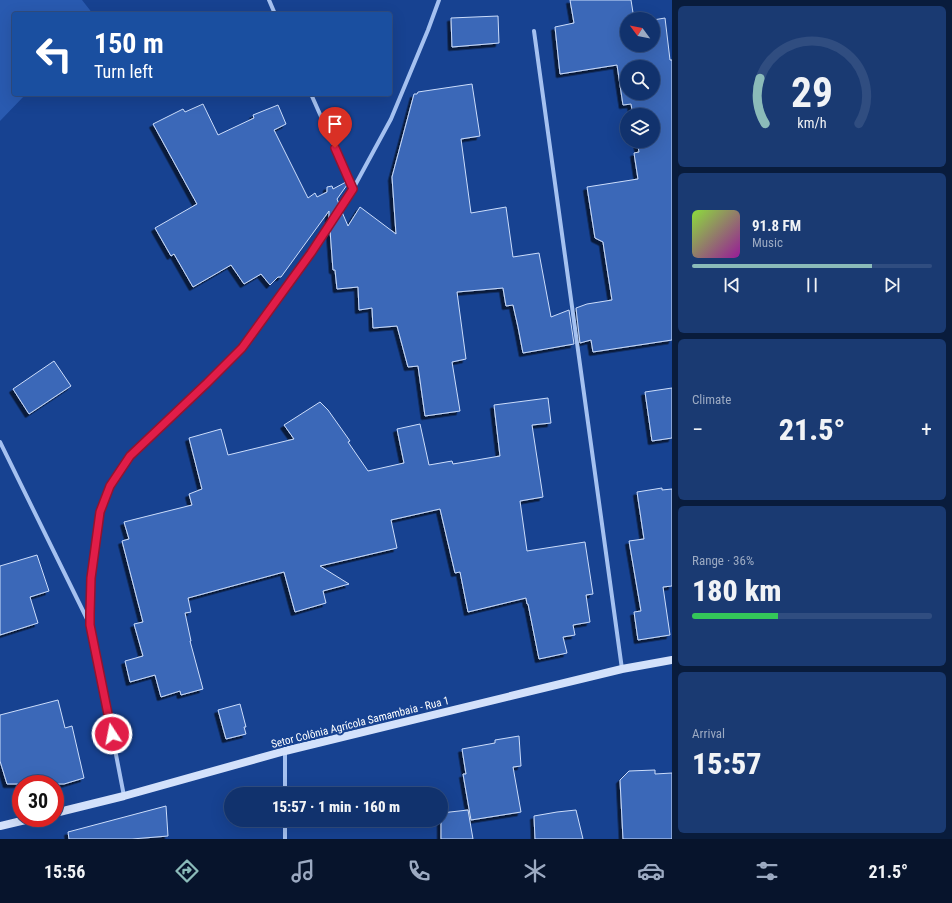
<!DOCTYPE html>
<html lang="en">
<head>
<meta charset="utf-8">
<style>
	:root { --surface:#11326d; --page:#1a3a72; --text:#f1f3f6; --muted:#9caac2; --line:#304d80; --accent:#8bbbb9 }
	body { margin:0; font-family:"Roboto Condensed",sans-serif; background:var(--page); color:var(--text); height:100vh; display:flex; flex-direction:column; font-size:15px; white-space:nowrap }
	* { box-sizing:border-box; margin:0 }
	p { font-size:13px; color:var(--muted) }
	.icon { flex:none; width:22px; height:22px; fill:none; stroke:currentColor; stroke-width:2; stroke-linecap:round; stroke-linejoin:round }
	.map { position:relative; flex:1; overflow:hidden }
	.sheet { display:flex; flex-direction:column; gap:6px; padding:6px; background:#091c3c; width:280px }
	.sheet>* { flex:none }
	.banner { position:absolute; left:12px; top:12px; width:380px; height:84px; border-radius:4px; box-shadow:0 4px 16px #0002,0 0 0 1px var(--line); background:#1a4fa0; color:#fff; overflow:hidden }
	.needle { width:26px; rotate:302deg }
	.controls { position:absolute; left:620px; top:12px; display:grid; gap:8px }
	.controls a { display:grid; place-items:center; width:40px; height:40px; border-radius:50%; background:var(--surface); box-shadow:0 4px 16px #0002,0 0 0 1px var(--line); font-size:20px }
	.speed { position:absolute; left:12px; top:775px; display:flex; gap:8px; font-size:20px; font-weight:700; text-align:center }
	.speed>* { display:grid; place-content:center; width:52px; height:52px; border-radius:50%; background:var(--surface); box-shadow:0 4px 16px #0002,0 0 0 1px var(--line); line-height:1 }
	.speed .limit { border:6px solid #d22; background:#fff; color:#111 }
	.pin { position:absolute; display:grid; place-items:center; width:34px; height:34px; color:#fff; margin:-41px -17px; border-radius:50% 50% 50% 0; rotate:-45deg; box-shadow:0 0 4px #0007 }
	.pin .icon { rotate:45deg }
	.me { position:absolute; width:44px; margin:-22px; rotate:349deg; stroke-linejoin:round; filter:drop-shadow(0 0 3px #0008) }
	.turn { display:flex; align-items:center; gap:14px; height:84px; padding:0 16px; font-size:18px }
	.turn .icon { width:52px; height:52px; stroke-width:2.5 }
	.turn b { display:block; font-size:28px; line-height:34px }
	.big { font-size:30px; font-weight:800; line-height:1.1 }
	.sheet .tile { flex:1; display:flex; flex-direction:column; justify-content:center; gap:6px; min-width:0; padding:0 14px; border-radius:6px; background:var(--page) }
	.sheet .dial { align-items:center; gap:0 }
	.dial svg { height:104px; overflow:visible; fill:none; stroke:var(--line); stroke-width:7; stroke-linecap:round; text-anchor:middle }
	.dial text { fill:var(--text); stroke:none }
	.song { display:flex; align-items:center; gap:12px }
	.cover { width:48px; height:48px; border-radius:6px; background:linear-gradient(135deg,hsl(90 70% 55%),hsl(300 70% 35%)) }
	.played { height:4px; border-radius:2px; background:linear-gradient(90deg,var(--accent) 75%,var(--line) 75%) }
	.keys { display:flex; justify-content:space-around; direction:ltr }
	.heat { display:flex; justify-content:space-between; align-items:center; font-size:22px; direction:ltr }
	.charge { height:6px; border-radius:3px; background:linear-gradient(90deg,#34c759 36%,var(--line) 0) }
	.trip { position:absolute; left:224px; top:787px; width:224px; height:40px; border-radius:20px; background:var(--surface); box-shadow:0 4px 16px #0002,0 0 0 1px var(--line); font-weight:800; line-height:40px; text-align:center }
	.dock { display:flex; height:64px; justify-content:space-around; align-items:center; background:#07142c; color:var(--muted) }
	.dock .icon { width:28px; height:28px }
	.dock .current { color:var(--accent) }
	.dock b { font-size:18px; color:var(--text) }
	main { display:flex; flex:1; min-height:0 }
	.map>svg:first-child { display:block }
	.green { fill:#295ab0 }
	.building { fill:#3b68b8; stroke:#ccddfb; fill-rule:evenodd; filter:url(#shadow) }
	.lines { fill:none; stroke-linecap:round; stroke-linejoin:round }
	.street { stroke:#a5c1f0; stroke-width:4 }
	.secondary { stroke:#d3e1fb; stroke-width:8 }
	.route-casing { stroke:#92132f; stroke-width:10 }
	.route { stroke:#e11d48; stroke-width:7 }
	.labels { text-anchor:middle; stroke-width:4; stroke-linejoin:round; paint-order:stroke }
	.street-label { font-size:11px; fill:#fff; stroke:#174291 }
</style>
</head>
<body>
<main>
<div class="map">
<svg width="672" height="839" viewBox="0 0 672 839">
	<defs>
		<filter id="shadow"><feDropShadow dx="-3.5" dy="3.5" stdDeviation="0" flood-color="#0009"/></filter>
	</defs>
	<rect width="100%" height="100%" fill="#174291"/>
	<path class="green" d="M0 0H82L93 14H14V94H26L0 121Z"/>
	<path class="building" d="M570 0H631L634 19H627V45H653V20L665 18 670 60H672V340L593 352 591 340 580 343 576 308 587 304 612 300 604 249 603 242 595 238 587 187 638 179 634 153 639 152 637 141H653V115H633L631 104 623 105 617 65 560 74 555 27 574 23ZM627 67H653V93H627Z
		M498 16 499 43 452 47 451 18Z
		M472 84 480 136 461 139 471 213 506 207 513 257 539 253 551 317 569 310 574 344 523 353 518 327 513 305 506 306 503 288 457 292 466 359 452 362 460 411 425 416 418 366 408 367 397 326 373 328 372 308 359 310 358 287 337 289 335 270H333L330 230 342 212 348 226 360 207 396 234 392 177 414 94H417L418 92Z
		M203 104 218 135 254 118 253 115 278 105 286 124 274 130 308 198 315 193 317 197 327 192V187L332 186 333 189 346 182 347 185 337 199 339 204 329 219V211L281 277H278L270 285 261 274 244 284 231 265 193 287 174 254 171 256 155 228 197 204 153 124 183 109 185 112Z
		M54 361 71 386 29 414 13 389Z
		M672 388V438L652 441 645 392Z
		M548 398 551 423 532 425 543 497 520 501 527 551 585 542 593 594 586 595 590 622 573 625 575 635 563 637 567 653 539 659 528 604H527L526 598 468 612 460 572 455 573 440 509 391 520 397 548 320 566 349 584 323 591 326 603 295 612 284 572 188 598 191 612 185 613 191 641H190L203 689 181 695 180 691 161 697 155 675 130 682 125 661 143 656 134 624 143 622 122 541 129 539 124 522 192 505 189 494 202 489 189 438 221 429 228 455 294 439 284 425 320 402 328 410 350 441 348 442 368 471 404 463 397 429 420 424 429 465 452 461 453 464 500 456 494 405Z
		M662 488V490L672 489V586L663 587 670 635 638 640 634 612 641 611 629 541 644 539 637 492Z
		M37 555 49 591 30 597 38 623 0 635V566Z
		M58 700 65 728 72 726 84 778 64 784H7L0 761V715Z
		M240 704 246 727H244L246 734 226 739 218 710Z
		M519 736 521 766 513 767 521 812 471 820 463 774H466L462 749 495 743V740Z
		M655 770V774L672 773V839H623L620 780 629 771Z
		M166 806 168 836 132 839H69L68 832Z
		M468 810 473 839H441V813Z
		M576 810 583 839H535L534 816 557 812Z"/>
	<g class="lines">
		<path class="street" d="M269 0 275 14
			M534 31 622 669
			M311 94 353 189
			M0 442 89 623
			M285 794V751
			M124 796 91 625 90 591 94 554 100 512 110 486 130 456 207 383 242 348 311 253 353 189 391 119 428 30 439 0
			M285 839V820"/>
		<path class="secondary" d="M55 813 124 796 285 751 622 669 672 660
			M0 826 34 818"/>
	</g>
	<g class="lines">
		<g class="route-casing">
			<path id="route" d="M112 734 90 625V614L91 578 100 512 110 486 130 456 207 383 242 348 311 253 353 189 335 148"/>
		</g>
		<use href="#route" class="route"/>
	</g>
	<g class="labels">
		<g class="street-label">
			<text transform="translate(360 722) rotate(-14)" y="4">Setor Colônia Agrícola Samambaia - Rua 1</text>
		</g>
	</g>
</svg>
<div class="controls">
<a><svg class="needle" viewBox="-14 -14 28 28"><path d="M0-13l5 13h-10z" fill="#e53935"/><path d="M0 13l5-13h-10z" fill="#9caac2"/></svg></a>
<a><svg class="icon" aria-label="search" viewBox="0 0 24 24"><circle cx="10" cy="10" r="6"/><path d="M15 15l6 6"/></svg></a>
<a><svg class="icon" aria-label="layers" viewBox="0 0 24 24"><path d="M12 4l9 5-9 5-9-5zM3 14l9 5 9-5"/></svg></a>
</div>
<div class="speed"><div class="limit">30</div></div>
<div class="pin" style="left:335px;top:148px;background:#d93025"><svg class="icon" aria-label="arrive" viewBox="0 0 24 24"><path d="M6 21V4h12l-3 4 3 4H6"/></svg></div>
<svg class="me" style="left:112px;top:734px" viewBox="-20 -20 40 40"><circle r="17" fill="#e11d48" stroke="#fff" stroke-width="3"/><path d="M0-11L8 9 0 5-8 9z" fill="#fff"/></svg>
<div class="trip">15:57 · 1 min · 160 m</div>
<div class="banner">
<div class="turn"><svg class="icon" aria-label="left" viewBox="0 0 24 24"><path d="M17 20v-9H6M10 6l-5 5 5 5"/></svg><div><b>150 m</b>Turn left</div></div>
</div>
</div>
<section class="sheet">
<div class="tile dial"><svg viewBox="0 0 100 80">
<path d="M14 69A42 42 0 1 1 86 69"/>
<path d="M14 69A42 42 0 0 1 10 34" stroke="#8bbbb9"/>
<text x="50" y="56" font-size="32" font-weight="700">29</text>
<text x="50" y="72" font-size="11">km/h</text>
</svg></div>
<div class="tile">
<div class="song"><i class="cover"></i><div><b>91.8 FM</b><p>Music</p></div></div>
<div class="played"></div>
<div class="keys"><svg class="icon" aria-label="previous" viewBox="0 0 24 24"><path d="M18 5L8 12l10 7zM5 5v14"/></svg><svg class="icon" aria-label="pause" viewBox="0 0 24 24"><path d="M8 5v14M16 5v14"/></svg><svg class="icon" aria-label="next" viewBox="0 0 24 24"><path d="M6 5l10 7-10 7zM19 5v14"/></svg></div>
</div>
<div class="tile"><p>Climate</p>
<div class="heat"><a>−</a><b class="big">21.5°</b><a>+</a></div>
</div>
<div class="tile"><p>Range · 36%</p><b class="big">180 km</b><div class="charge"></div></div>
<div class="tile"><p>Arrival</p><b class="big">15:57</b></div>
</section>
</main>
<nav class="dock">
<b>15:56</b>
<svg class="icon current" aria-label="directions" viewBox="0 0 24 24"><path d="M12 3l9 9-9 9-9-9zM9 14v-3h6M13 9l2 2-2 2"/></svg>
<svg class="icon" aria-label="music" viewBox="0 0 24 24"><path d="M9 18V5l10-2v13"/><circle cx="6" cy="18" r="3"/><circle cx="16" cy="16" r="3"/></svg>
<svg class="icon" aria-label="phone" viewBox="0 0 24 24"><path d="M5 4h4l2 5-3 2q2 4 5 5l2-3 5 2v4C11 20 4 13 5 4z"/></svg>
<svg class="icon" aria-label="climate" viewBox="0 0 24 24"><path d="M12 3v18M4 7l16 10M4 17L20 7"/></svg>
<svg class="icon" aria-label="car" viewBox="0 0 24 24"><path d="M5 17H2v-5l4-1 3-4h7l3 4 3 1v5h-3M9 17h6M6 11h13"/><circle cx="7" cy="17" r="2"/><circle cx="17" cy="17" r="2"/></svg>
<svg class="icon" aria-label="filters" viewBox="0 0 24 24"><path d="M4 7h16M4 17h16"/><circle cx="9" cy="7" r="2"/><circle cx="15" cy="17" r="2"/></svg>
<b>21.5°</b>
</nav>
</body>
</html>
